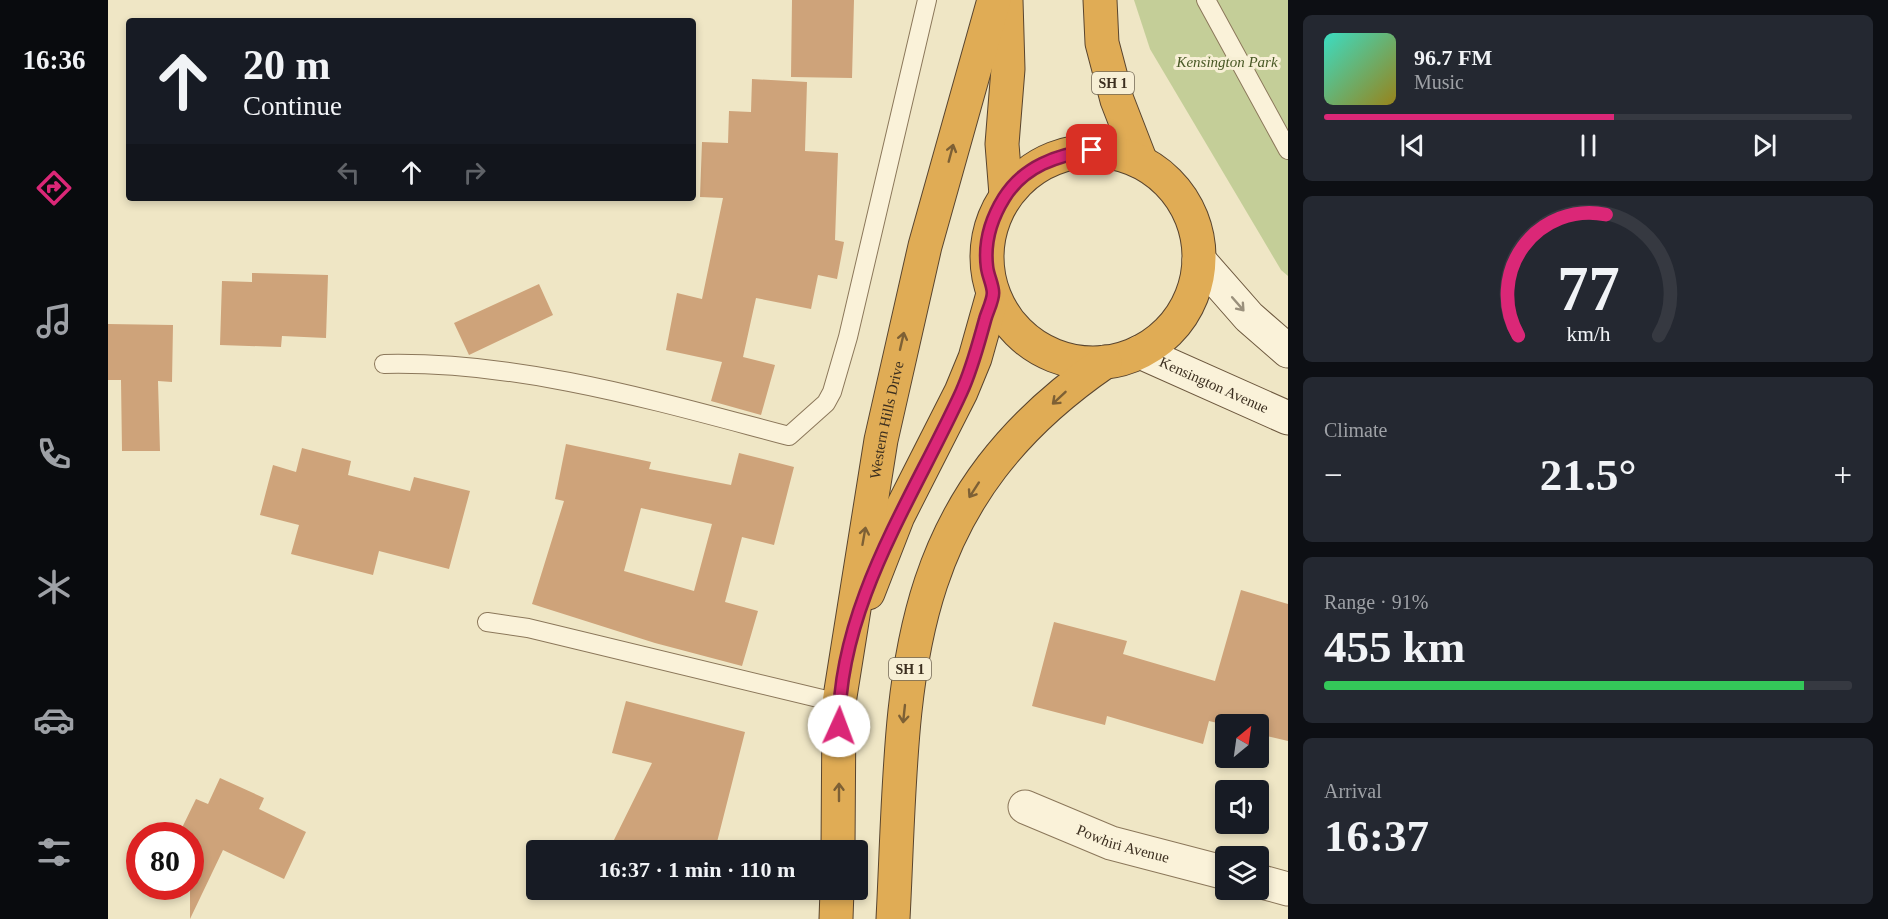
<!DOCTYPE html>
<html lang="en">
<head>
<meta charset="utf-8">
<style>
	:root { --surface:#171b24; --page:#242831; --text:#f1f3f6; --muted:#9ea1a6; --line:#363941; --accent:#db2777 }
	body { margin:0; font-family:"Times New Roman",serif; background:var(--page); color:var(--text); height:100vh; display:flex; flex-direction:column; font-size:22px; white-space:nowrap }
	* { box-sizing:border-box; margin:0 }
	p { font-size:20px; color:var(--muted) }
	.icon { flex:none; width:33px; height:33px; fill:none; stroke:currentColor; stroke-width:2; stroke-linecap:round; stroke-linejoin:round }
	.map { position:relative; flex:1; overflow:hidden }
	.sheet { display:flex; flex-direction:column; gap:15px; padding:15px; background:#0d0f14; width:600px }
	.sheet>* { flex:none }
	.guide { position:absolute; left:18px; top:18px; width:570px; height:183px; border-radius:6px; box-shadow:0 3px 9px #0003; background:#171b24; color:var(--text); overflow:hidden }
	.needle { width:39px; rotate:29deg }
	.buttons { position:absolute; left:1107px; top:714px; display:grid; gap:12px }
	.buttons a { display:grid; place-items:center; width:54px; height:54px; border-radius:6px; background:var(--surface); box-shadow:0 3px 9px #0003; font-size:30px }
	.speed { position:absolute; left:18px; top:822px; display:flex; gap:12px; font-size:30px; font-weight:700; text-align:center }
	.speed>* { display:grid; place-content:center; width:78px; height:78px; border-radius:50%; background:var(--surface); box-shadow:0 3px 9px #0003; line-height:1 }
	.speed .limit { border:9px solid #d22; background:#fff; color:#111 }
	.pin { position:absolute; display:grid; place-items:center; width:51px; height:51px; color:#fff; margin:-26px; border-radius:12px; box-shadow:0 3px 9px #0006 }
	.me { position:absolute; width:66px; margin:-33px; rotate:2deg; stroke-linejoin:round; filter:drop-shadow(0 0 4px #0008) }
	.turn { display:flex; align-items:center; gap:21px; height:126px; padding:0 18px; font-size:27px }
	.turn .icon { width:78px; height:78px; stroke-width:2.5 }
	.turn b { display:block; font-size:42px; line-height:51px }
	.lanes { display:flex; align-items:center; height:57px; padding:0 18px; background:#0003; justify-content:center; gap:30px; direction:ltr }
	.lanes .off { opacity:.35 }
	.big { font-size:45px; font-weight:600; line-height:1.1 }
	.sheet .widget { flex:1; display:flex; flex-direction:column; justify-content:center; gap:9px; min-width:0; padding:0 21px; border-radius:9px; background:var(--page) }
	.sheet .dial { align-items:center; gap:0 }
	.dial svg { height:156px; overflow:visible; fill:none; stroke:var(--line); stroke-width:7; stroke-linecap:round; text-anchor:middle }
	.dial text { fill:var(--text); stroke:none }
	.song { display:flex; align-items:center; gap:18px }
	.cover { width:72px; height:72px; border-radius:9px; background:linear-gradient(135deg,hsl(170 70% 55%),hsl(50 70% 35%)) }
	.played { height:6px; border-radius:3px; background:linear-gradient(90deg,var(--accent) 55%,var(--line) 55%) }
	.keys { display:flex; justify-content:space-around; direction:ltr }
	.heat { display:flex; justify-content:space-between; align-items:center; font-size:33px; direction:ltr }
	.charge { height:9px; border-radius:4px; background:linear-gradient(90deg,#34c759 91%,var(--line) 0) }
	.trip { position:absolute; left:418px; top:840px; width:342px; height:60px; border-radius:6px; background:var(--surface); box-shadow:0 3px 9px #0003; font-weight:600; line-height:60px; text-align:center }
	main { display:flex; flex:1; min-height:0 }
	.menu { display:flex; flex-direction:column; width:108px; justify-content:space-around; align-items:center; background:#090b0e; color:var(--muted) }
	.menu .icon { width:42px; height:42px }
	.menu .selected { color:var(--accent) }
	.menu b { font-size:27px; color:var(--text) }
	.map>svg:first-child { display:block }
	.green { fill:#c4ce98 }
	.building { fill:#cea37a; fill-rule:evenodd }
	.lines { fill:none; stroke-linecap:round; stroke-linejoin:round }
	.lane-casing { stroke:#8b775a; stroke-width:20 }
	.street-casing { stroke:#8b775a; stroke-width:35 }
	.secondary-casing { stroke:#6d583e; stroke-width:35 }
	.highway-casing { stroke:#59452f; stroke-width:35 }
	.lane { stroke:#faf2d9; stroke-width:18 }
	.street { stroke:#faf2d9; stroke-width:33 }
	.secondary { stroke:#faf2d9; stroke-width:33 }
	.highway { stroke:#e0ac55; stroke-width:33 }
	.oneway { stroke:#7d6035 }
	.oneway2 { stroke:#9a907c }
	.route-casing { stroke:#8e194d; stroke-width:15 }
	.route { stroke:#db2777; stroke-width:10 }
	.labels { text-anchor:middle; stroke-width:6; stroke-linejoin:round; paint-order:stroke }
	.shield { fill:#f7efd5; stroke:#736856; stroke-width:1.5 }
	.shield-label { font-size:14px; font-weight:bold; fill:#3b2e1f }
	.park-label { font-size:15px; font-style:italic; fill:#485825; stroke:#f7efd5 }
	.street-label { font-size:15px; fill:#3b2e1f; stroke:#f7efd5 }
</style>
</head>
<body>
<main>
<nav class="menu">
<b>16:36</b>
<svg class="icon selected" aria-label="directions" viewBox="0 0 24 24"><path d="M12 3l9 9-9 9-9-9zM9 14v-3h6M13 9l2 2-2 2"/></svg>
<svg class="icon" aria-label="music" viewBox="0 0 24 24"><path d="M9 18V5l10-2v13"/><circle cx="6" cy="18" r="3"/><circle cx="16" cy="16" r="3"/></svg>
<svg class="icon" aria-label="phone" viewBox="0 0 24 24"><path d="M5 4h4l2 5-3 2q2 4 5 5l2-3 5 2v4C11 20 4 13 5 4z"/></svg>
<svg class="icon" aria-label="climate" viewBox="0 0 24 24"><path d="M12 3v18M4 7l16 10M4 17L20 7"/></svg>
<svg class="icon" aria-label="car" viewBox="0 0 24 24"><path d="M5 17H2v-5l4-1 3-4h7l3 4 3 1v5h-3M9 17h6M6 11h13"/><circle cx="7" cy="17" r="2"/><circle cx="17" cy="17" r="2"/></svg>
<svg class="icon" aria-label="filters" viewBox="0 0 24 24"><path d="M4 7h16M4 17h16"/><circle cx="9" cy="7" r="2"/><circle cx="15" cy="17" r="2"/></svg>
</nav>
<div class="map">
<svg width="1180" height="919" viewBox="0 0 1180 919">
	<rect width="100%" height="100%" fill="#efe6c5"/>
	<path class="green" d="M1026 0H1180V276L1173 270 1042 49Z"/>
	<path class="building" d="M684 0H746L744 78 683 77Z
		M644 79 699 82 697 151 730 153 727 240 736 242 729 279 710 275 703 309 648 298 635 357 667 365 653 415 603 401 614 362 558 350 569 293 594 299 615 198 592 197 594 142 620 143 621 111 643 112Z
		M144 273 220 275 218 338 174 336 173 347 112 345 114 281 144 282Z
		M431 284 445 315 361 355 346 323Z
		M0 324 65 325 64 382 50 381 52 451H14L13 380H0Z
		M458 444 543 462 541 469 623 485 631 453 686 467 666 545 634 537 617 602 650 611 634 666 547 643 424 604 456 501 447 499ZM533 508 604 524 586 591 516 571Z
		M194 448 243 461 240 475 302 491 306 477 362 491 341 569 271 551 265 575 183 554 191 525 152 515 165 465 188 472Z
		M1133 590 1180 604V741L1150 734V724L1118 725 1101 721 1095 744 999 716 997 725 924 706 946 622 1019 641 1015 654 1107 681Z
		M518 701 637 732 607 850H501L544 763 504 753Z
		M112 778 156 798 151 809 198 832 176 879 115 850 82 919V836H70L88 799 100 804Z"/>
	<g class="lines">
		<g class="lane-casing">
			<path id="lane" d="M1098 0 1180 150
				M276 364C414 361 548 401 681 436L718 403 724 392 740 337 819 0
				M379 622 420 628 731 703"/>
		</g>
		<g class="street-casing">
			<g id="street">
				<path id="s1" d="M917 807 1003 843 1118 873"/>
				<path d="M1150 881 1180 889"/>
			</g>
		</g>
		<g class="secondary-casing">
			<g id="secondary">
				<path d="M1091 260 1141 317 1180 351"/>
				<path id="s2" d="M1032 352 1180 418"/>
			</g>
		</g>
		<g class="highway-casing">
			<g id="highway">
				<path d="M992 0 994 43 1009 100 1033 162"/>
				<circle cx="985" cy="257" r="106"/>
				<path d="M898 195 894 144 900 69 898 0"/>
				<path d="M760 593 790 516 853 392 867 358 885 294"/>
				<path id="s3" d="M730 850 731 703 773 440 817 246 886 0"/>
				<path d="M728 919 729 890"/>
				<path d="M785 919C797 687 783 509 997 362"/>
			</g>
		</g>
		<use href="#lane" class="lane"/>
		<use href="#street" class="street"/>
		<use href="#secondary" class="secondary"/>
		<use href="#highway" class="highway"/>
	</g>
	<defs><path id="oneway-shaft" d="M-6 0H5M1.5-3L5.5 0L1.5 3" fill="none" stroke-width="1.6" stroke-linecap="round" stroke-linejoin="round" transform="scale(1.5)"/></defs>
	<g class="oneway">
		<use href="#oneway-shaft" transform="translate(843 153) rotate(-75)"/>
		<use href="#oneway-shaft" transform="translate(794 341) rotate(-77)"/>
		<use href="#oneway-shaft" transform="translate(951 398) rotate(137)"/>
		<use href="#oneway-shaft" transform="translate(866 490) rotate(123)"/>
		<use href="#oneway-shaft" transform="translate(756 536) rotate(-80)"/>
		<use href="#oneway-shaft" transform="translate(796 714) rotate(96)"/>
		<use href="#oneway-shaft" transform="translate(731 792) rotate(-90)"/>
	</g>
	<use class="oneway2" href="#oneway-shaft" transform="translate(1130 304) rotate(49)"/>
	<g class="lines">
		<g class="route-casing">
			<path id="route" d="M731 726C731 605 804 500 853 393 864 369 870 345 877 320 879 312 885 301 885 293 885 285 880 276 879 267 876 243 883 219 896 198 916 166 949 155 984 150"/>
		</g>
		<use href="#route" class="route"/>
	</g>
	<g class="labels">
		<g class="shield">
			<rect x="984" y="72" width="42" height="22" rx="4.5"/>
			<rect x="781" y="658" width="42" height="22" rx="4.5"/>
		</g>
		<g class="shield-label">
			<text x="1005" y="88">SH 1</text>
			<text x="802" y="674">SH 1</text>
		</g>
		<g class="park-label">
			<text x="1119" y="67">Kensington Park</text>
		</g>
		<g class="street-label">
			<text dy="5" stroke="none"><textPath href="#s2" startOffset="81">Kensington Avenue</textPath></text>
			<text dy="5" stroke="none"><textPath href="#s3" startOffset="434">Western Hills Drive</textPath></text>
			<text dy="5" stroke="none"><textPath href="#s1" startOffset="105">Powhiri Avenue</textPath></text>
		</g>
	</g>
</svg>
<div class="buttons">
<a><svg class="needle" viewBox="-14 -14 28 28"><path d="M0-13l5 13h-10z" fill="#e53935"/><path d="M0 13l5-13h-10z" fill="#9ea1a6"/></svg></a>
<a><svg class="icon" aria-label="sound" viewBox="0 0 24 24"><path d="M4 9h4l5-4v14l-5-4H4zM17 9q2 3 0 6"/></svg></a>
<a><svg class="icon" aria-label="layers" viewBox="0 0 24 24"><path d="M12 4l9 5-9 5-9-5zM3 14l9 5 9-5"/></svg></a>
</div>
<div class="speed"><div class="limit">80</div></div>
<div class="pin" style="left:984px;top:150px;background:#d93025"><svg class="icon" aria-label="arrive" viewBox="0 0 24 24"><path d="M6 21V4h12l-3 4 3 4H6"/></svg></div>
<svg class="me" style="left:731px;top:726px" viewBox="-20 -20 40 40"><circle r="19" fill="#fff"/><path d="M0-13L10 11 0 6-10 11z" fill="#db2777"/></svg>
<div class="trip">16:37 · 1 min · 110 m</div>
<div class="guide">
<div class="turn"><svg class="icon" aria-label="ahead" viewBox="0 0 24 24"><path d="M12 20V5M6 11l6-6 6 6"/></svg><div><b>20 m</b>Continue</div></div>
<div class="lanes"><svg class="icon off" aria-label="left" viewBox="0 0 24 24"><path d="M17 20v-9H6M10 6l-5 5 5 5"/></svg><svg class="icon" aria-label="ahead" viewBox="0 0 24 24"><path d="M12 20V5M6 11l6-6 6 6"/></svg><svg class="icon off" aria-label="right" viewBox="0 0 24 24"><path d="M7 20v-9h11M14 6l5 5-5 5"/></svg></div>
</div>
</div>
<section class="sheet">
<div class="widget">
<div class="song"><i class="cover"></i><div><b>96.7 FM</b><p>Music</p></div></div>
<div class="played"></div>
<div class="keys"><svg class="icon" aria-label="previous" viewBox="0 0 24 24"><path d="M18 5L8 12l10 7zM5 5v14"/></svg><svg class="icon" aria-label="pause" viewBox="0 0 24 24"><path d="M8 5v14M16 5v14"/></svg><svg class="icon" aria-label="next" viewBox="0 0 24 24"><path d="M6 5l10 7-10 7zM19 5v14"/></svg></div>
</div>
<div class="widget dial"><svg viewBox="0 0 100 80">
<path d="M14 69A42 42 0 1 1 86 69"/>
<path d="M14 69A42 42 0 0 1 59 7" stroke="#db2777"/>
<text x="50" y="56" font-size="32" font-weight="700">77</text>
<text x="50" y="72" font-size="11">km/h</text>
</svg></div>
<div class="widget"><p>Climate</p>
<div class="heat"><a>−</a><b class="big">21.5°</b><a>+</a></div>
</div>
<div class="widget"><p>Range · 91%</p><b class="big">455 km</b><div class="charge"></div></div>
<div class="widget"><p>Arrival</p><b class="big">16:37</b></div>
</section>
</main>
</body>
</html>
